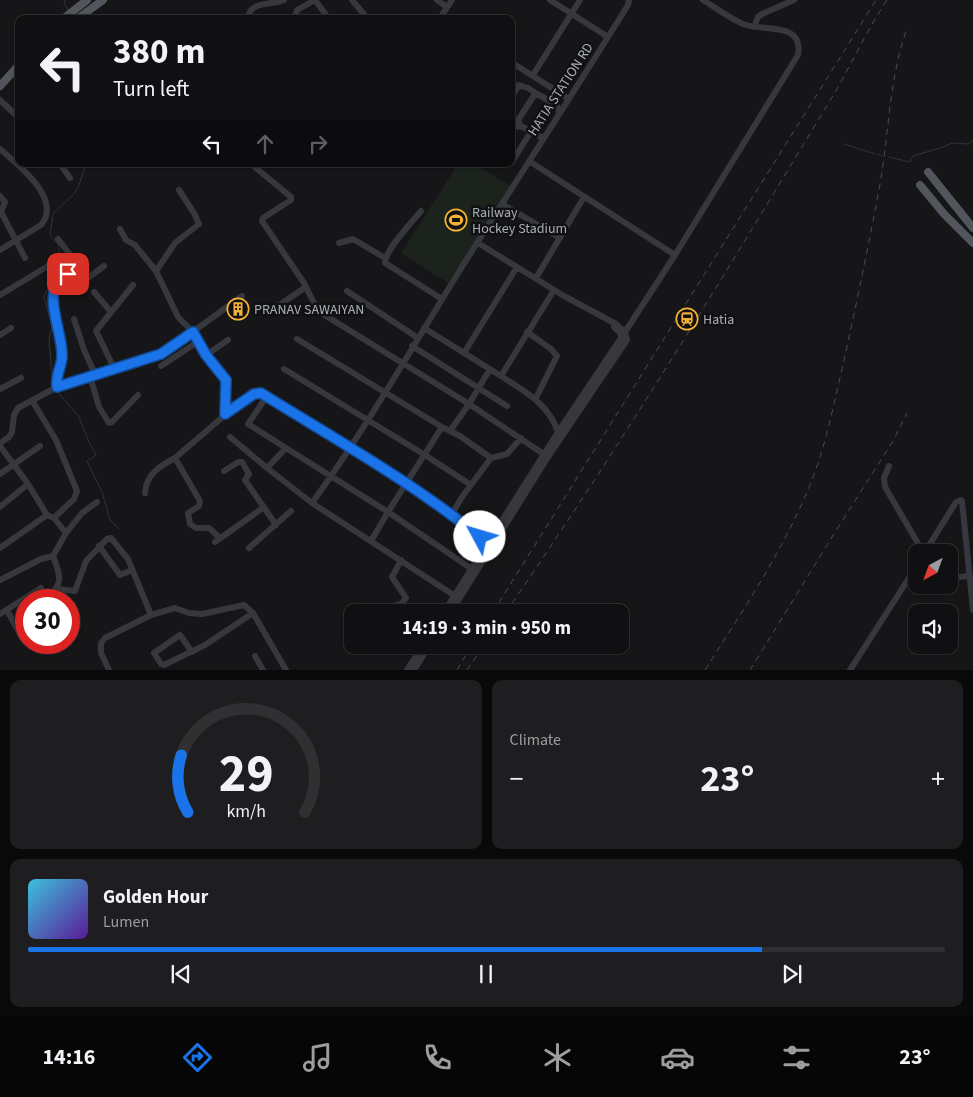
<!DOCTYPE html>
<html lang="en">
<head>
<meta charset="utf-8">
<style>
	:root { --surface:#101012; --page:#1e1e20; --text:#f1f3f6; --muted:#9c9d9f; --line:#303032; --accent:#1a73e8 }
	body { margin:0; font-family:"Source Sans 3",sans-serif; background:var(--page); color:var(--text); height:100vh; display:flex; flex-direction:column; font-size:19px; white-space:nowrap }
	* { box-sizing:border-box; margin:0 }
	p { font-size:16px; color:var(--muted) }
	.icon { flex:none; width:28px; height:28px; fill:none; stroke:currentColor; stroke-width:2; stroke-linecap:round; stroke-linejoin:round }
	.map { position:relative; height:670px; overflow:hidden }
	.drawer { display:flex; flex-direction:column; gap:10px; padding:10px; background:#09090a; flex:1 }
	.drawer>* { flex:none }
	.hud { position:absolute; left:15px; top:15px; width:500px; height:152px; border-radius:10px; box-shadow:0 1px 4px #0004,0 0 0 1px var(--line); background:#101012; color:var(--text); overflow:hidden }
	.needle { width:32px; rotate:221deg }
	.buttons { position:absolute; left:908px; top:544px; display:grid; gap:10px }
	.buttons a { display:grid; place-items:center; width:50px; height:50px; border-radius:10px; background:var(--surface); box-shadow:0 1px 4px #0004,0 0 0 1px var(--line); font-size:25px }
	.speed { position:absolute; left:15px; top:589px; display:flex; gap:10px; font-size:25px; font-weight:700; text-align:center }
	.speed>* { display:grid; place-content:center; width:65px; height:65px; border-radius:50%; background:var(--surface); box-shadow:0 1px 4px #0004,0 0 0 1px var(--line); line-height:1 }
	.speed .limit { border:8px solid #d22; background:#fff; color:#111 }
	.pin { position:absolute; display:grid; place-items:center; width:42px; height:42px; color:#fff; margin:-21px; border-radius:10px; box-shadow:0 2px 8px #0006 }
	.me { position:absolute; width:55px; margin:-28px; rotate:309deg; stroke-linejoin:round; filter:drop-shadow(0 0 4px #0008) }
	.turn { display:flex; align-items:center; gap:18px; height:105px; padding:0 15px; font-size:22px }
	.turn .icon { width:65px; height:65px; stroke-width:2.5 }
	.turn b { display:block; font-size:35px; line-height:42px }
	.lanes { display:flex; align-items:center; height:48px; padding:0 15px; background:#0003; justify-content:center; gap:25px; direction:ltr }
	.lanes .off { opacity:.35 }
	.big { font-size:38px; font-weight:700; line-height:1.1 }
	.drawer .widget { flex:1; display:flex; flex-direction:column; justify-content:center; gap:8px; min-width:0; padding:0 18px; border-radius:10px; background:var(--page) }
	.drawer .dial { align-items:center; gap:0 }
	.dial svg { height:130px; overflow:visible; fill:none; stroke:var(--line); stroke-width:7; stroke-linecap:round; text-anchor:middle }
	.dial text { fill:var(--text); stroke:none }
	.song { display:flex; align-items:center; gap:15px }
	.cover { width:60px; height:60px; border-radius:8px; background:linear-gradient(135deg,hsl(190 70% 55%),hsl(270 70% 35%)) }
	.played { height:5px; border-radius:2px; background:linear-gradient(90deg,var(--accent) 80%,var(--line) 80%) }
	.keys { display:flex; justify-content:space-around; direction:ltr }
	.heat { display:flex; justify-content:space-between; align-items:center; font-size:28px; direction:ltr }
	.drawer .tiles { flex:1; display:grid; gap:10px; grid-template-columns:1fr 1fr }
	.widget:last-child { grid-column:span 2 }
	.trip { position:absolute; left:344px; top:604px; width:285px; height:50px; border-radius:10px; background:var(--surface); box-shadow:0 1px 4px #0004,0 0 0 1px var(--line); font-weight:700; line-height:50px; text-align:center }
	.dock { display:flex; height:80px; justify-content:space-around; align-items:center; background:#060607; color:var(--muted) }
	.dock .icon { width:35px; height:35px }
	.dock .active { color:var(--accent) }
	.dock b { font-size:22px; color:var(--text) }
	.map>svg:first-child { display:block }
	.garden { fill:#1c231d }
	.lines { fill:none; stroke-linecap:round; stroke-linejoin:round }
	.stream { stroke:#2c353c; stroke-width:1 }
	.minor { stroke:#37383d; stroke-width:6 }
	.major { stroke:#53555c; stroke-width:8 }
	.rail { stroke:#4a4c52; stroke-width:1; stroke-dasharray:6 5; stroke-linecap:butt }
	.route-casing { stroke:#114b97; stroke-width:12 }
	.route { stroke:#1a73e8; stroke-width:9 }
	.labels { text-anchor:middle; stroke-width:5; stroke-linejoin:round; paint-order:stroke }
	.street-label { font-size:14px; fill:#a8adb8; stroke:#111113 }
	.poi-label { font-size:14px; fill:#a8adb8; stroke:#111113; text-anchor:start }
</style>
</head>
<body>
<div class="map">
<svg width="973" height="670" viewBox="0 0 973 670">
	<rect width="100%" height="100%" fill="#161618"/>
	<path class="garden" d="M458 164H474L511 186 448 283 401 253Z"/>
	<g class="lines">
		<path class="stream" d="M65 0 64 3 68 10
			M844 144 875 154
			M878 154 882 156
			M889 157 910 162 913 156 940 148 952 143 968 144 973 141
			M53 385 49 340 52 326 44 297 46 291 52 283 59 251V246L50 235 53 214 73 195 78 188 86 164
			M56 390 79 417 89 442 96 455 87 461 102 492 110 520 119 529"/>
		<path class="minor" d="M352 0 368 19
			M437 0 447 7
			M550 0 608 37
			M248 19C249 0 271 6 284 0
			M299 19 296 13 297 10 315 0 329 19
			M442 19 440 18 452 0
			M754 27 758 17 762 14 794 0
			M511 62 569 99
			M533 75 580 0
			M511 98 519 85 528 88 537 94
			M0 100 19 118
			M521 126 518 120 520 117 533 97 537 94 557 105 559 113
			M511 132 514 127 521 126 541 137 542 140
			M0 149C18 165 63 199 41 225L0 250
			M529 161 675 255
			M512 162 550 101
			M60 164 70 178
			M251 164 291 197V200L263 218 262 221 304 283 318 311 469 404 548 457
			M179 190 194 213 199 224 175 243 156 271 178 317 193 332 206 355 225 376 227 386 225 415
			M0 196 5 202 1 212 25 258
			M502 204 560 238
			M421 211C412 222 385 250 385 263L442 299
			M120 229 126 240 135 245 156 271
			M58 239 88 278 104 266
			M339 243 353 239 385 258
			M536 278 584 197
			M347 291 418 338
			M94 292 111 312
			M0 295 48 266
			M272 310 306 287
			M74 319 84 350 95 374
			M424 328 501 376 554 290
			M527 332 551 349 557 356 536 398
			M625 332 675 255 798 55C804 21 764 32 743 24 729 18 716 8 703 0
			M0 335 11 328
			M297 339 442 427
			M412 346 507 406
			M464 353 517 267
			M206 355 228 340
			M161 366 199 341
			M114 368 96 331 133 285
			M284 369 425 455 471 485
			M90 376 99 407 109 423 112 422 138 395
			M501 376C525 392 548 403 558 432
			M57 387C55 375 64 364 62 353 60 336 47 298 57 284 62 277 71 271 77 265
			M0 389 21 378
			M33 402 56 440 77 491 74 499 54 518
			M450 431 469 404 490 369
			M230 437 267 468
			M0 443 9 437 12 432 14 415 18 408 57 387 165 352 242 296
			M0 446 28 484 0 507
			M286 448 248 424 267 396 406 483 452 514
			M491 458 507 454 521 438
			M889 466 884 478 885 487 923 552
			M224 471 238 462H242L249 474 245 480 276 525
			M0 474 40 446
			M28 484 47 515
			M145 493C146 474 160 466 175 458
			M312 503 267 468 286 448 388 512 442 427 460 436 491 458 462 497 452 514 492 547
			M66 533 82 513 97 502
			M220 538 209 528H196L190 524 188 513 199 506 200 501 175 458 225 415 254 394 261 393 267 396
			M371 541 388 512 472 569
			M215 542 264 507
			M99 546 120 575 132 570
			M0 548 47 515 54 518 66 533 53 556C61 577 64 584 45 600
			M249 548 291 511
			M925 552 956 502 961 500 962 501 973 610
			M949 578 969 576
			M0 580 41 559 53 556
			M57 589 75 591 86 561 107 539 111 538 128 559 151 615 175 608 189 613 202 614 244 605 253 613 286 670
			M455 596 312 503C366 428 412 348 460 270 516 181 573 94 628 5L629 0
			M7 610 23 640 26 641
			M379 612 402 603 406 598 392 577 401 560
			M444 612 558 432 621 338V334L614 327
			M451 612 548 457 627 340 625 332 616 324 564 296 478 243
			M0 614 41 588
			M192 652 180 635 154 653 161 664 164 665 205 645 253 613
			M255 656 263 670
			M109 670 101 653V643L105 638 151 615
			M407 670 423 645
			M414 670 430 645
			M850 670 916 567"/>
		<path class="major" d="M63 19 87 0
			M77 19 103 0
			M0 86 19 65
			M928 172 973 228
			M920 185 944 214 973 243"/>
		<path class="rail" d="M493 612 876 0
			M506 612C622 444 728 269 834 94 852 63 867 30 887 0
			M457 670 472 645
			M467 670 484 645
			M705 670C743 610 783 551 810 485 825 448 833 408 842 369 855 311 867 253 878 195 889 140 888 84 906 31
			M750 670 832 537 893 441 907 413"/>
	</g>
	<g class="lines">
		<g class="route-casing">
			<path id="route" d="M68 274C64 277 59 280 56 285 47 302 63 337 62 356 62 366 55 376 57 387L161 354 193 332 206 355 226 380 225 414 254 394 261 393C335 439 412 482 480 537"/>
		</g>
		<use href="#route" class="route"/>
	</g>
	<defs>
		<g id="stadium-ring" transform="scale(1.125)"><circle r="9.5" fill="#111113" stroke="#f2b134" stroke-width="1.5"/><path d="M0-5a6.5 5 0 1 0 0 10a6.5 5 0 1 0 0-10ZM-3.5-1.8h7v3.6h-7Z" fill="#f2b134"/></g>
		<g id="building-ring" transform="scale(1.125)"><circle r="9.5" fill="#111113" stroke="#f2b134" stroke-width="1.5"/><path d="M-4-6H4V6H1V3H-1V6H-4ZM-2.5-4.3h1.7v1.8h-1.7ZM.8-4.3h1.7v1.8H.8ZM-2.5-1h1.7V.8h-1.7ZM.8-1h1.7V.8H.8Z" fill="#f2b134"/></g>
		<g id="station-ring" transform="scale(1.125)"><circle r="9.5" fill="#111113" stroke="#f2b134" stroke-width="1.5"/><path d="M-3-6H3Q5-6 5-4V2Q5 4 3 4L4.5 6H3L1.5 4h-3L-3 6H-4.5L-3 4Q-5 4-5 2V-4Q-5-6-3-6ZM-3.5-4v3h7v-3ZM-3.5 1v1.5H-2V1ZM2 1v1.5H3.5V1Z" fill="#f2b134"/></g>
	</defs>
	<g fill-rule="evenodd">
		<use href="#stadium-ring" x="456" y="220"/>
		<use href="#building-ring" x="238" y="309"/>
		<use href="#station-ring" x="687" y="319"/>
	</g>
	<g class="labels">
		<g class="street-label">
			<text transform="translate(560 89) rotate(-57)" y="5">HATIA STATION RD</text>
		</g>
		<g class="poi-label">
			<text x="472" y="217">Railway<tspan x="472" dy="16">Hockey Stadium</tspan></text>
			<text x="254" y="314">PRANAV SAWAIYAN</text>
			<text x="703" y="324">Hatia</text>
		</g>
	</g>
</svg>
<div class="buttons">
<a><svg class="needle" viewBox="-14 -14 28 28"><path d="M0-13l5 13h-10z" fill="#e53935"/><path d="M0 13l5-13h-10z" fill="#9c9d9f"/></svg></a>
<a><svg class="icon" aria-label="sound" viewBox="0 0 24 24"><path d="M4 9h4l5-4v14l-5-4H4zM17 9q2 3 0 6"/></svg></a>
</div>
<div class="speed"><div class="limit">30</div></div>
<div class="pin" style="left:68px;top:274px;background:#d93025"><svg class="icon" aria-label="arrive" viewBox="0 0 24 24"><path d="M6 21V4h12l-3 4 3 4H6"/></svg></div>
<svg class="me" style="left:480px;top:537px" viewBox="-20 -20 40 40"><circle r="19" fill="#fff"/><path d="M0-13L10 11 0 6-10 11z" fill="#1a73e8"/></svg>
<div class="trip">14:19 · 3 min · 950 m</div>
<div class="hud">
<div class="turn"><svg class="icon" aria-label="left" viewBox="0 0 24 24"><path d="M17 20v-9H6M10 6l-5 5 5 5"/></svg><div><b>380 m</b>Turn left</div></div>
<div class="lanes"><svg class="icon" aria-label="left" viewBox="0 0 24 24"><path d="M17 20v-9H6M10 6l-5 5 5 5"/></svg><svg class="icon off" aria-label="ahead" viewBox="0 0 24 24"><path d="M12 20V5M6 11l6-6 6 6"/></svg><svg class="icon off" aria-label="right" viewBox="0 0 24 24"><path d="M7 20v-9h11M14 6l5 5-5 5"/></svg></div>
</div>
</div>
<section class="drawer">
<div class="tiles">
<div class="widget dial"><svg viewBox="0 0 100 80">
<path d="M14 69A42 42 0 1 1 86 69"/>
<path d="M14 69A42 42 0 0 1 10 34" stroke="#1a73e8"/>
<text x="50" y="56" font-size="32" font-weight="700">29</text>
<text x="50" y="72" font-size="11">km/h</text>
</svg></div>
<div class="widget"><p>Climate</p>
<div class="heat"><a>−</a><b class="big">23°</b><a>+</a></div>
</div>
<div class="widget">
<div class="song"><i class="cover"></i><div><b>Golden Hour</b><p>Lumen</p></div></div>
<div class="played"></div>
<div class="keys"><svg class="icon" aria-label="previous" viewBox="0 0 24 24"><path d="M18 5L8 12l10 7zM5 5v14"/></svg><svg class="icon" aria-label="pause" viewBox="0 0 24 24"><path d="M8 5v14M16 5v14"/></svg><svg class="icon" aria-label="next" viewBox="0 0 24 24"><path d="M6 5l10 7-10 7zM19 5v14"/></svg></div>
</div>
</div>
</section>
<nav class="dock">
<b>14:16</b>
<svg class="icon active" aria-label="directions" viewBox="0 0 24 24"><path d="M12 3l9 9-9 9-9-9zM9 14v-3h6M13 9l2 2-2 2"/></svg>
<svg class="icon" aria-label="music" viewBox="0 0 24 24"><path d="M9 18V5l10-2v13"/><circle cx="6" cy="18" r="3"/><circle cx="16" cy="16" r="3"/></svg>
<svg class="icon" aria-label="phone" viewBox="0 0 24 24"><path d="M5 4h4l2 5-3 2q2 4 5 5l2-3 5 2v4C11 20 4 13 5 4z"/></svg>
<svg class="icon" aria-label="climate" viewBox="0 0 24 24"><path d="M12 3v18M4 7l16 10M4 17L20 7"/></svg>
<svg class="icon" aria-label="car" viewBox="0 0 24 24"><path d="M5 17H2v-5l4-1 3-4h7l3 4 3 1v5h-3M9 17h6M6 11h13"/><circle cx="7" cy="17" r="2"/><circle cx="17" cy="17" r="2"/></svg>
<svg class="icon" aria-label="filters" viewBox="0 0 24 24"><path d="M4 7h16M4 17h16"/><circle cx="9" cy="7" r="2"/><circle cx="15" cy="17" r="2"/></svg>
<b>23°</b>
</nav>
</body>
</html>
